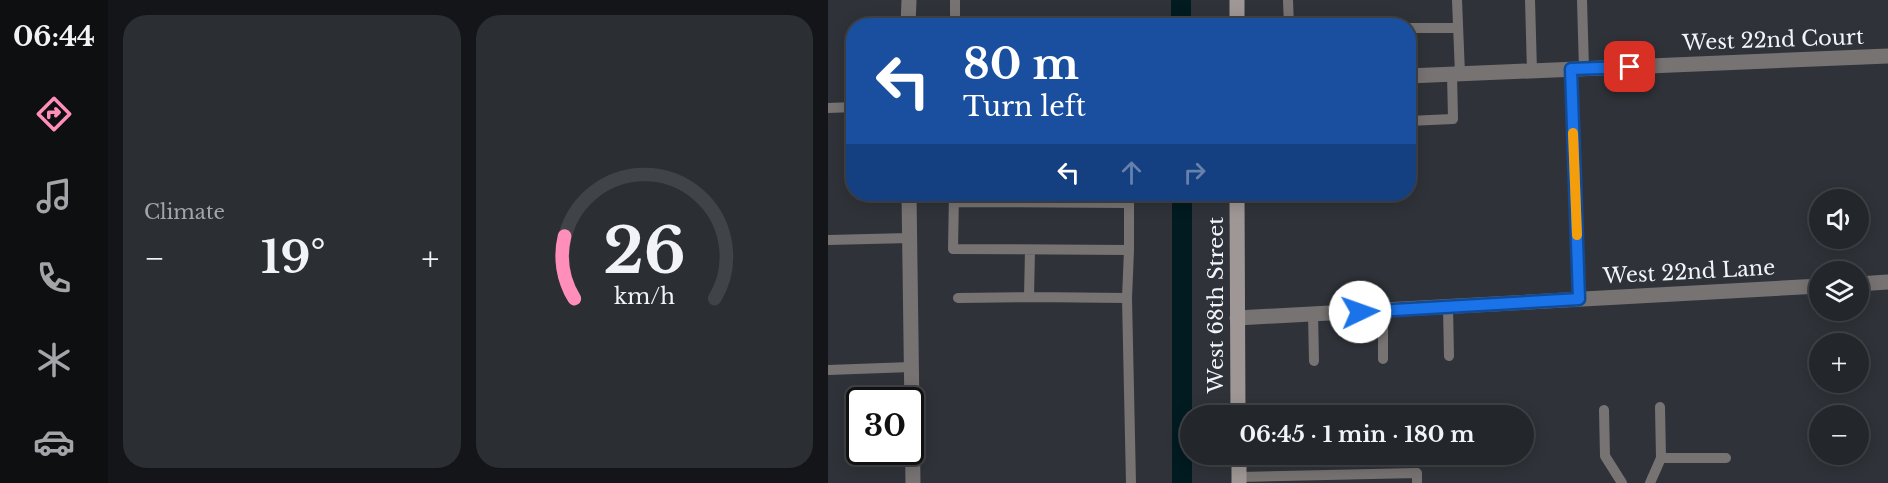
<!DOCTYPE html>
<html lang="en">
<head>
<meta charset="utf-8">
<style>
	:root { --surface:#23262b; --page:#2b2e33; --text:#f1f3f6; --muted:#a3a5a9; --line:#404347; --accent:#ff8eba }
	body { margin:0; font-family:"Libre Baskerville",serif; background:var(--page); color:var(--text); height:100vh; display:flex; flex-direction:column; font-size:22px; white-space:nowrap }
	* { box-sizing:border-box; margin:0 }
	p { font-size:20px; color:var(--muted) }
	.icon { flex:none; width:33px; height:33px; fill:none; stroke:currentColor; stroke-width:2; stroke-linecap:round; stroke-linejoin:round }
	.map { position:relative; flex:1; overflow:hidden }
	.drawer { display:flex; flex-direction:column; gap:15px; padding:15px; background:#131518; width:720px }
	.drawer>* { flex:none }
	.guide { position:absolute; left:18px; top:18px; width:570px; height:183px; border-radius:24px; box-shadow:0 3px 15px #0003,0 0 0 2px var(--line); background:#1a4fa0; color:#fff; overflow:hidden }
	.fabs { position:absolute; left:981px; top:189px; display:grid; gap:12px }
	.fabs a { display:grid; place-items:center; width:60px; height:60px; border-radius:50%; background:var(--surface); box-shadow:0 3px 15px #0003,0 0 0 2px var(--line); font-size:30px }
	.speed { position:absolute; left:18px; top:387px; display:flex; gap:12px; font-size:30px; font-weight:700; text-align:center }
	.speed>* { display:grid; place-content:center; width:78px; height:78px; border-radius:50%; background:var(--surface); box-shadow:0 3px 15px #0003,0 0 0 2px var(--line); line-height:1 }
	.speed .limit { border:3px solid #111; border-radius:9px; background:#fff; color:#111 }
	.pin { position:absolute; display:grid; place-items:center; width:51px; height:51px; color:#fff; margin:-26px; border-radius:12px; box-shadow:0 3px 9px #0006 }
	.me { position:absolute; width:66px; margin:-33px; rotate:87deg; stroke-linejoin:round; filter:drop-shadow(0 0 4px #0008) }
	.turn { display:flex; align-items:center; gap:21px; height:126px; padding:0 18px; font-size:27px }
	.turn .icon { width:78px; height:78px; stroke-width:2.5 }
	.turn b { display:block; font-size:42px; line-height:51px }
	.lanes { display:flex; align-items:center; height:57px; padding:0 18px; background:#0003; justify-content:center; gap:30px; direction:ltr }
	.lanes .off { opacity:.35 }
	.big { font-size:45px; font-weight:700; line-height:1.1 }
	.drawer .widget { flex:1; display:flex; flex-direction:column; justify-content:center; gap:9px; min-width:0; padding:0 21px; border-radius:24px; background:var(--page) }
	.drawer .dial { align-items:center; gap:0 }
	.dial svg { height:156px; overflow:visible; fill:none; stroke:var(--line); stroke-width:7; stroke-linecap:round; text-anchor:middle }
	.dial text { fill:var(--text); stroke:none }
	.heat { display:flex; justify-content:space-between; align-items:center; font-size:33px; direction:ltr }
	.drawer .tiles { flex:1; display:grid; gap:15px; grid-template-columns:repeat(2,1fr) }
	.trip { position:absolute; left:352px; top:405px; width:354px; height:60px; border-radius:30px; background:var(--surface); box-shadow:0 3px 15px #0003,0 0 0 2px var(--line); font-weight:700; line-height:60px; text-align:center }
	main { display:flex; flex:1; min-height:0 }
	.menu { display:flex; flex-direction:column; width:108px; justify-content:space-around; align-items:center; background:#0e0f11; color:var(--muted) }
	.menu .icon { width:42px; height:42px }
	.menu .on { color:var(--accent) }
	.menu b { font-size:27px; color:var(--text) }
	.map>svg:first-child { display:block }
	.lines { fill:none; stroke-linecap:round; stroke-linejoin:round }
	.canal { stroke:#021b20; stroke-width:20 }
	.service { stroke:#787373; stroke-width:10 }
	.minor { stroke:#787373; stroke-width:15 }
	.secondary { stroke:#9f9796; stroke-width:15 }
	.route-casing { stroke:#114b97; stroke-width:15 }
	.route { stroke:#1a73e8; stroke-width:10 }
	.slow { stroke:#f59e0b; stroke-width:10 }
	.labels { text-anchor:middle; stroke-width:6; stroke-linejoin:round; paint-order:stroke }
	.street-label { font-size:21px; fill:#f1f4f8; stroke:#2f3339 }
</style>
</head>
<body>
<main>
<nav class="menu">
<b>06:44</b>
<svg class="icon on" aria-label="directions" viewBox="0 0 24 24"><path d="M12 3l9 9-9 9-9-9zM9 14v-3h6M13 9l2 2-2 2"/></svg>
<svg class="icon" aria-label="music" viewBox="0 0 24 24"><path d="M9 18V5l10-2v13"/><circle cx="6" cy="18" r="3"/><circle cx="16" cy="16" r="3"/></svg>
<svg class="icon" aria-label="phone" viewBox="0 0 24 24"><path d="M5 4h4l2 5-3 2q2 4 5 5l2-3 5 2v4C11 20 4 13 5 4z"/></svg>
<svg class="icon" aria-label="climate" viewBox="0 0 24 24"><path d="M12 3v18M4 7l16 10M4 17L20 7"/></svg>
<svg class="icon" aria-label="car" viewBox="0 0 24 24"><path d="M5 17H2v-5l4-1 3-4h7l3 4 3 1v5h-3M9 17h6M6 11h13"/><circle cx="7" cy="17" r="2"/><circle cx="17" cy="17" r="2"/></svg>
</nav>
<section class="drawer">
<div class="tiles">
<div class="widget"><p>Climate</p>
<div class="heat"><a>−</a><b class="big">19°</b><a>+</a></div>
</div>
<div class="widget dial"><svg viewBox="0 0 100 80">
<path d="M14 69A42 42 0 1 1 86 69"/>
<path d="M14 69A42 42 0 0 1 9 37" stroke="#ff8eba"/>
<text x="50" y="56" font-size="32" font-weight="700">26</text>
<text x="50" y="72" font-size="11">km/h</text>
</svg></div>
</div>
</section>
<div class="map">
<svg width="1060" height="483" viewBox="0 0 1060 483">
	<rect width="100%" height="100%" fill="#2f3339"/>
	<g class="lines">
		<path class="canal" d="M353 0V26
			M354 194V483"/>
		<path class="service" d="M460 0 461 26
			M629 0 632 74
			M702 0 704 71
			M754 0 756 69
			M127 26V0
			M580 28H630
			M743 69 751 299
			M0 108 26 107
			M580 121 625 119 624 74
			M126 194 125 249 301 250V194
			M126 202 301 203
			M0 240 82 238
			M201 297 299 298 301 250
			M130 298 201 297 202 250
			M299 298 303 483
			M620 307 621 356
			M555 310V359
			M485 314 486 361
			M0 370 83 367
			M832 407 833 458
			M776 410 777 456 794 483
			M411 477 589 473V483
			M822 483 833 458H898"/>
		<path class="minor" d="M80 26 81 0
			M580 76 1060 56
			M81 194 85 483
			M1030 284 1060 282
			M409 318 992 286"/>
		<path class="secondary" d="M409 0V26
			M409 194 410 416
			M411 454V483"/>
	</g>
	<g class="lines">
		<g class="route-casing">
			<path id="route" d="M532 312 751 299 743 69 802 67"/>
		</g>
		<use href="#route" class="route"/>
		<path class="slow" d="M745 133 749 235"/>
	</g>
	<g class="labels">
		<g class="street-label">
			<text transform="translate(945 40) rotate(-2)" y="7">West 22nd Court</text>
			<text transform="translate(861 272) rotate(-3)" y="7">West 22nd Lane</text>
			<text transform="translate(388 305) rotate(-90)" y="7">West 68th Street</text>
		</g>
	</g>
</svg>
<div class="fabs">
<a><svg class="icon" aria-label="sound" viewBox="0 0 24 24"><path d="M4 9h4l5-4v14l-5-4H4zM17 9q2 3 0 6"/></svg></a>
<a><svg class="icon" aria-label="layers" viewBox="0 0 24 24"><path d="M12 4l9 5-9 5-9-5zM3 14l9 5 9-5"/></svg></a>
<a>+</a>
<a>−</a>
</div>
<div class="speed"><div class="limit">30</div></div>
<div class="pin" style="left:802px;top:67px;background:#d93025"><svg class="icon" aria-label="arrive" viewBox="0 0 24 24"><path d="M6 21V4h12l-3 4 3 4H6"/></svg></div>
<svg class="me" style="left:532px;top:312px" viewBox="-20 -20 40 40"><circle r="19" fill="#fff"/><path d="M0-13L10 11 0 6-10 11z" fill="#1a73e8"/></svg>
<div class="trip">06:45 · 1 min · 180 m</div>
<div class="guide">
<div class="turn"><svg class="icon" aria-label="left" viewBox="0 0 24 24"><path d="M17 20v-9H6M10 6l-5 5 5 5"/></svg><div><b>80 m</b>Turn left</div></div>
<div class="lanes"><svg class="icon" aria-label="left" viewBox="0 0 24 24"><path d="M17 20v-9H6M10 6l-5 5 5 5"/></svg><svg class="icon off" aria-label="ahead" viewBox="0 0 24 24"><path d="M12 20V5M6 11l6-6 6 6"/></svg><svg class="icon off" aria-label="right" viewBox="0 0 24 24"><path d="M7 20v-9h11M14 6l5 5-5 5"/></svg></div>
</div>
</div>
</main>
</body>
</html>
